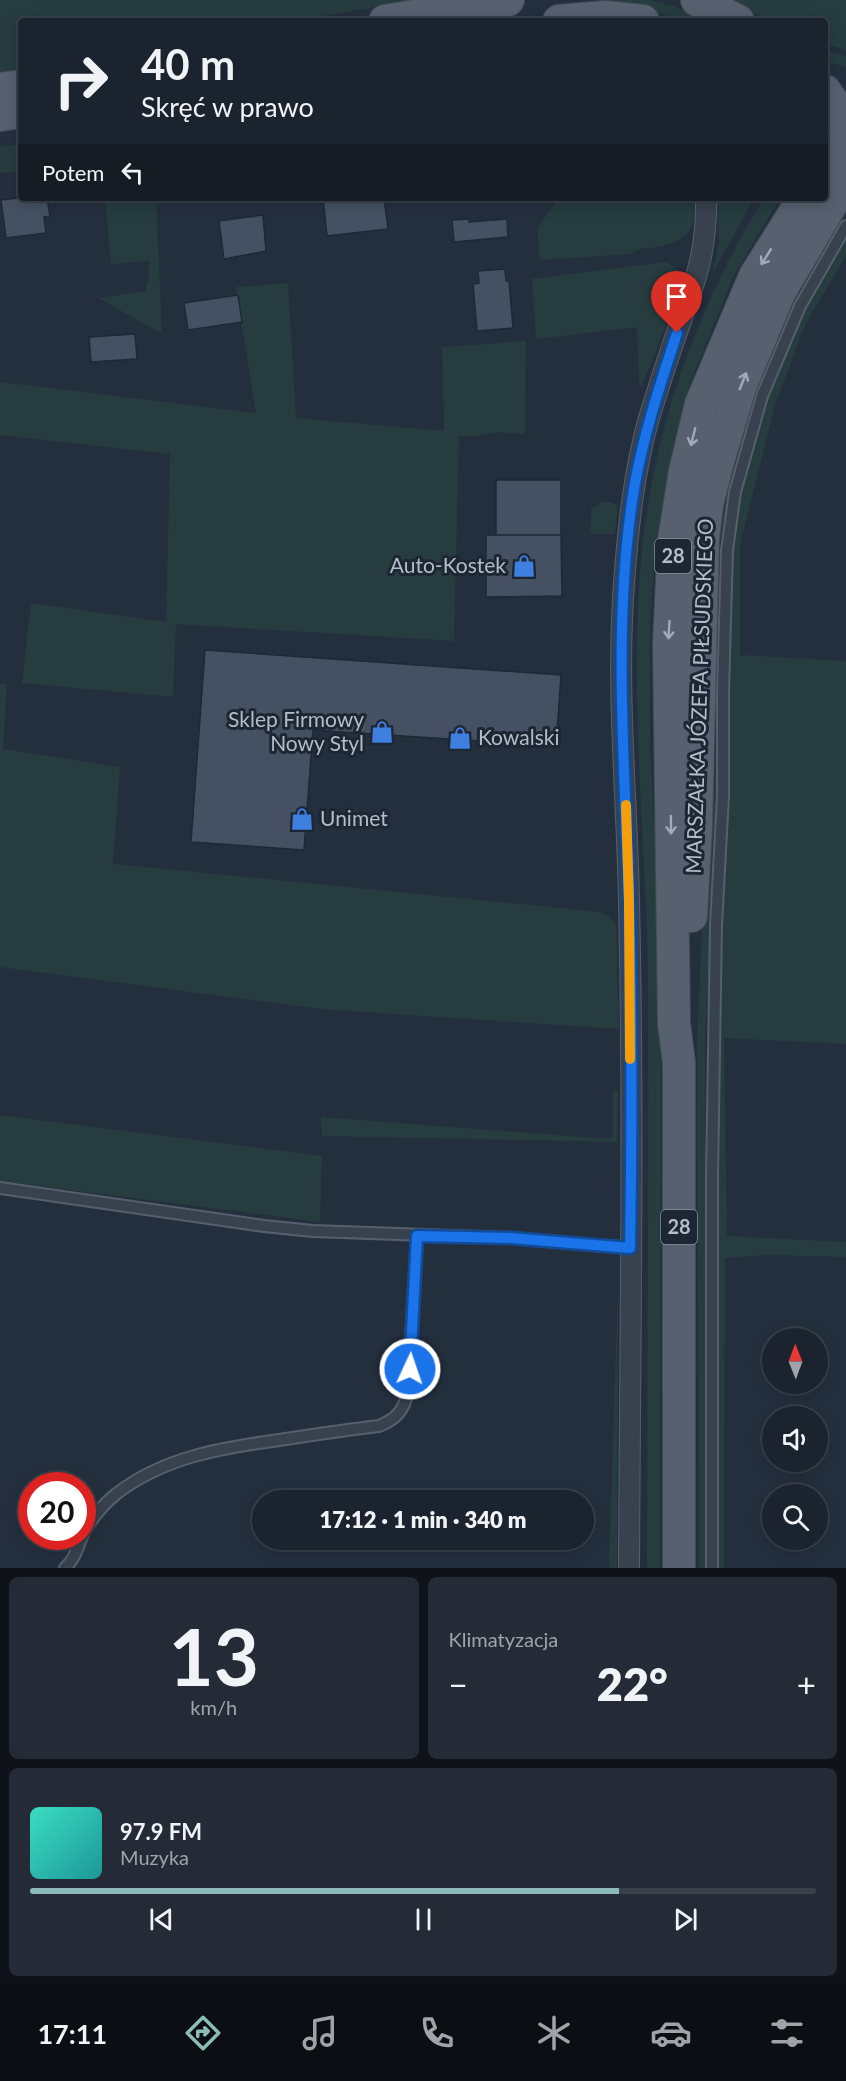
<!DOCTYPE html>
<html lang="pl">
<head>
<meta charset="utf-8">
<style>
	:root { --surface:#1b232e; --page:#242b36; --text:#f1f3f6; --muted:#a0a4aa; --line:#39404a; --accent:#8bbbb9 }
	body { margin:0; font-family:Lato,sans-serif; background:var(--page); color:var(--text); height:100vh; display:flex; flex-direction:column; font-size:22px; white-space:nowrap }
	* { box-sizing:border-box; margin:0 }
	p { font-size:20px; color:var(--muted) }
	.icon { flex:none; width:33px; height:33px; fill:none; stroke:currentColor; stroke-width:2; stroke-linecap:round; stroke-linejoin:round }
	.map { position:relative; height:1568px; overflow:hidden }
	.drawer { display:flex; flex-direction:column; gap:9px; padding:9px; background:#0f1319; flex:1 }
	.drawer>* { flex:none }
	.hud { position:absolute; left:18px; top:18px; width:810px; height:183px; border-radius:6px; box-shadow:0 3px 15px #0003,0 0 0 2px var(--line); background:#1b232e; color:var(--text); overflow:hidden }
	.needle { width:39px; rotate:359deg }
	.tools { position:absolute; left:762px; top:1328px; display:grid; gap:12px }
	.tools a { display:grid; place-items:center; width:66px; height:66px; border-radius:50%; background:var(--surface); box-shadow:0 3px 15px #0003,0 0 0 2px var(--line); font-size:30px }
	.speed { position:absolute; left:18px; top:1472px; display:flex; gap:12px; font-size:30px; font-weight:700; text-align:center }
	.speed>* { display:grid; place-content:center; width:78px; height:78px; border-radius:50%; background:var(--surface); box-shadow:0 3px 15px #0003,0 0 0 2px var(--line); line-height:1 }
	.speed .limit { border:9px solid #d22; background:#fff; color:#111 }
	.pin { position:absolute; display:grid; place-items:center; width:51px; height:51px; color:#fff; margin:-62px -26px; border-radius:50% 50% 50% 0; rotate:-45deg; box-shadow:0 0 6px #0007 }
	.pin .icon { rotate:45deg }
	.me { position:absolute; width:66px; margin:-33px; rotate:3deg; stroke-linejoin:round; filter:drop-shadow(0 0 4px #0008) }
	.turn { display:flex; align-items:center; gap:21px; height:126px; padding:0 24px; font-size:27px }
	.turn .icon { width:78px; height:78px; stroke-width:2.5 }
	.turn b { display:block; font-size:42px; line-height:51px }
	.then { display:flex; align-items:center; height:57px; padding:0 24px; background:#0003; gap:12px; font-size:22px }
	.big { font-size:45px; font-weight:800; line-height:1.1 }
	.drawer .widget { flex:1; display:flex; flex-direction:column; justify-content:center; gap:9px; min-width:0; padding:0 21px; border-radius:9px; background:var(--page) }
	.drawer .dial { align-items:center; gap:0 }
	.dial b { font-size:78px; line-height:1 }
	.song { display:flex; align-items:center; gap:18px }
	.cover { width:72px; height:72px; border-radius:9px; background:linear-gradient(135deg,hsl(170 70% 55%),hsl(180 70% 35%)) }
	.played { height:6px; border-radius:3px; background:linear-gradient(90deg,var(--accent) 75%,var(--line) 75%) }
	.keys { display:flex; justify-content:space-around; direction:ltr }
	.heat { display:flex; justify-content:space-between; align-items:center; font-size:33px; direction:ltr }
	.drawer .tiles { flex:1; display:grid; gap:9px; grid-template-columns:1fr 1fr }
	.widget:last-child { grid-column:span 2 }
	.trip { position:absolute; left:252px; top:1490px; width:342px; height:60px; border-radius:30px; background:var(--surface); box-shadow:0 3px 15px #0003,0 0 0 2px var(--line); font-weight:800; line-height:60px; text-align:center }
	.dock { display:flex; height:96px; justify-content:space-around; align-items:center; background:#0b0e12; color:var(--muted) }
	.dock .icon { width:42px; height:42px }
	.dock .selected { color:var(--accent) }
	.dock b { font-size:27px; color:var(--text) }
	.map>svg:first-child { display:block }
	.green { fill:#263c3f }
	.building { fill:#455162; stroke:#1f2835; stroke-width:1.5 }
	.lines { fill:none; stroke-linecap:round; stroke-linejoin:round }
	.lane-casing { stroke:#565f6c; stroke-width:14 }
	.street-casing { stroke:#565f6c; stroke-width:22 }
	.primary-casing { stroke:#414a57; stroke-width:34 }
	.lane { stroke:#38414e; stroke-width:10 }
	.street { stroke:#38414e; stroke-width:20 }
	.primary { stroke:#56606e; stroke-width:32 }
	.oneway { stroke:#a1aab7 }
	.route-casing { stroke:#114b97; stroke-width:15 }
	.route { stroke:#1a73e8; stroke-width:10 }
	.slow { stroke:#f59e0b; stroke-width:10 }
	.labels { text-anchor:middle; stroke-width:6; stroke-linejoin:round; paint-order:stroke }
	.shield { fill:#1d2633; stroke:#878f9c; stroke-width:1.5 }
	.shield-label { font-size:20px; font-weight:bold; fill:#b4bcc9 }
	.poi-label { font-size:21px; fill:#b4bcc9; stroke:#1d2633; text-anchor:end }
	.street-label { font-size:21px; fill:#b4bcc9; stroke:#1d2633 }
</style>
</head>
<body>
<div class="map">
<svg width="846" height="1568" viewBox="0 0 846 1568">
	<rect width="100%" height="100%" fill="#242f3e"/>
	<path class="green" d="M0 0H415L294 21H21V68L0 72Z
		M604 0H651L676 7 710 21H682L643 7 606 3Z
		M731 0H846V50L825 44V21H769Z
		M825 51 846 56V67L825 61Z
		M21 143V171L0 173V147Z
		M105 198H156L162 334 99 298 145 291 149 279V261L111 264Z
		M559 198H694C697 225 690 240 662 246 647 250 646 245 630 254L540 260 537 228Z
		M716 198H754L712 275 719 241Z
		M764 198H780L733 277 690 384 675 439 654 558 650 636V741L659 930 661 1035 660 1568H647C647 1372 649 1176 648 980 646 808 618 616 659 449 680 360 716 276 764 198Z
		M846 200V216L806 279 766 364 744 430 731 485 720 543 714 650 716 807 705 1040 707 1568H699L697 1041 706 836 713 541 763 351Z
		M846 236V256L806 323 776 402 740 545V655L846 661V1044L724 1038 727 1236 846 1242V1257L769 1255 725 1258 724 1568H718V1138L721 907 727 672 734 539 745 479 757 432 776 370 807 305Z
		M664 262C678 266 682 273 681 287L642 386 639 385 637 327 536 339 532 279Z
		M288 283 296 418 444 431 442 347 526 341 525 434 500 432 474 436H459L454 641 176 624 173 697 22 683 31 603 166 622 170 454 0 435V382L256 413 236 287Z
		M603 502H611L618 506 615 534H590L591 509Z
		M0 683 7 684 3 749 120 767 113 864 601 912 610 917 616 926 619 1029 321 1009 0 967Z
		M613 1091H618L617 1142 322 1136 321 1117 610 1139 613 1134Z
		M0 1115 322 1156 320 1222 0 1181Z
		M618 1281 617 1568H609Z"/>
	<path class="building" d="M21 190V198H47L50 216 44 217 46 233 6 238 1 200 17 198 16 191Z
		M323 198H384L388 229 327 236Z
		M263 215 266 251 224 259 219 221Z
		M469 219V222L507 219 508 237 454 242 452 220Z
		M505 269 506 281H509L513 328 477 331 473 284 479 283 478 271Z
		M238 295 242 322 188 330 184 303Z
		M135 334 137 359 91 362 89 337Z
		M496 480H561V535H496Z
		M486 535H561L562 596 486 597Z
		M205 650 561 675 556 746 313 730 304 850 191 842Z"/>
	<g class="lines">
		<g class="lane-casing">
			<path id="lane" d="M0 1188 264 1226 313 1231 511 1238 630 1248
				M65 1568C76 1558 78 1545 84 1532 92 1518 104 1504 116 1494 164 1457 221 1448 279 1440 312 1435 345 1430 379 1426 397 1419 404 1410 408 1391L417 1236
				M712 1568V1177L716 925 723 796V691L727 550 735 492 762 396 800 306 846 226"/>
		</g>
		<g class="street-casing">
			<path id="street" d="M629 1568C630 1346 634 1124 629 902 627 796 616 689 624 583 628 528 634 471 649 418 658 389 667 361 677 332 695 282 707 253 706 198"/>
		</g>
		<g class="primary-casing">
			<path id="primary" d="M697 0 738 21
				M385 21 508 0
				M559 21 605 17 643 21
				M0 89 21 86
				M825 91 838 110 846 131
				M0 115 21 112
				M825 172 846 142
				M691 916 696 826 703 539 707 504 717 465 740 387 779 293 846 179
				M679 1568V1063L674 1023 669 643 674 540 685 471 701 404 755 276 804 198"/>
		</g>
		<use href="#lane" class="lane"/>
		<use href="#street" class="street"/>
		<use href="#primary" class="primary"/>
	</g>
	<defs><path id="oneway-shaft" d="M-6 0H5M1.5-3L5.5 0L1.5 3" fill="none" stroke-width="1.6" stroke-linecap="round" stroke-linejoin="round" transform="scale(1.5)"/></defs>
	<g class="oneway">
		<use href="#oneway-shaft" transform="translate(766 257) rotate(122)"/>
		<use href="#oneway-shaft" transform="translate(743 381) rotate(-68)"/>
		<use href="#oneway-shaft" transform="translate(693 437) rotate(104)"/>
		<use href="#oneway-shaft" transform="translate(669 630) rotate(93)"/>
		<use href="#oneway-shaft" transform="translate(671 825) rotate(89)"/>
	</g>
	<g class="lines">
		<g class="route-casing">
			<path id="route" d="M410 1369 417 1236 511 1238 630 1248C632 1132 632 1016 629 900 625 764 612 625 634 489 643 436 660 385 677 333"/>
		</g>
		<use href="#route" class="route"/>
		<path class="slow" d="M626 805 629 902 630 1059"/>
	</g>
	<defs>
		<g id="shop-bare" transform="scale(1.8)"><path d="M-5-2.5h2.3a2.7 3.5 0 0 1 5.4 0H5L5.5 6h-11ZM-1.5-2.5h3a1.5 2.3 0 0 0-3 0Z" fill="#3f7fe0" stroke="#1d2633" stroke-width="2.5" paint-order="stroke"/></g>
	</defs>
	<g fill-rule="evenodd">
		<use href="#shop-bare" x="524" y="566"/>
		<use href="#shop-bare" x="382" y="732"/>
		<use href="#shop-bare" x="460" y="738"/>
		<use href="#shop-bare" x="302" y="819"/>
	</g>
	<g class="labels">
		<g class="shield">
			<rect x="655" y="539" width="36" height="34" rx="4.5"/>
			<rect x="661" y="1210" width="36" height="34" rx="4.5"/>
		</g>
		<g class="shield-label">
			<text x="673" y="563">28</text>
			<text x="679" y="1234">28</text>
		</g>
		<g class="poi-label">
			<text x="506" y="573">Auto-Kostek</text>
			<text x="364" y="727">Sklep Firmowy<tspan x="364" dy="24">Nowy Styl</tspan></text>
			<text x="478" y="745" text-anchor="start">Kowalski</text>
			<text x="320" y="826" text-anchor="start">Unimet</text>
		</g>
		<g class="street-label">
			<text transform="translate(700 696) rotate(-88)" y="7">MARSZAŁKA JÓZEFA PIŁSUDSKIEGO</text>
		</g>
	</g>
</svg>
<div class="tools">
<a><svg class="needle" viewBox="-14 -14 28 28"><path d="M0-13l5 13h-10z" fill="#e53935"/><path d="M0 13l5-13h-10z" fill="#a0a4aa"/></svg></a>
<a><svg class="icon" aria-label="sound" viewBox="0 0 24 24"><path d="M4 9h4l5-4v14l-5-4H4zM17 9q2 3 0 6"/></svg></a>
<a><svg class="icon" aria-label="search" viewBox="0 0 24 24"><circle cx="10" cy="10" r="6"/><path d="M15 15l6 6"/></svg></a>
</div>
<div class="speed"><div class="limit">20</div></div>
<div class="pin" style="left:677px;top:333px;background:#d93025"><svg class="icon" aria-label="arrive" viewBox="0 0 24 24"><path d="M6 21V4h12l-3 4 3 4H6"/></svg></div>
<svg class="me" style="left:410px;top:1369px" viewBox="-20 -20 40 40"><circle r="17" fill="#1a73e8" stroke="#fff" stroke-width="3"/><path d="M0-11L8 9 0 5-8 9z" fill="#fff"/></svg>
<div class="trip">17:12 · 1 min · 340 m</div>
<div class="hud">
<div class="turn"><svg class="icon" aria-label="right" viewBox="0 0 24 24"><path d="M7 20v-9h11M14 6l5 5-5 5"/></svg><div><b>40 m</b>Skręć w prawo</div></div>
<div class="then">Potem<svg class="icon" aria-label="left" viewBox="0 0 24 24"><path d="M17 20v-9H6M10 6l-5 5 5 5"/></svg></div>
</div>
</div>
<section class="drawer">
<div class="tiles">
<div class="widget dial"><b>13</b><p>km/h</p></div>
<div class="widget"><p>Klimatyzacja</p>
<div class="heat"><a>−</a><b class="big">22°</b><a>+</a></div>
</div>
<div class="widget">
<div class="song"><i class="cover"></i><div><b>97.9 FM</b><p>Muzyka</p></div></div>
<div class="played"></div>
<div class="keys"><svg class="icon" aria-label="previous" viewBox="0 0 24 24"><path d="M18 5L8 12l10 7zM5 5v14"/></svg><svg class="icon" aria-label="pause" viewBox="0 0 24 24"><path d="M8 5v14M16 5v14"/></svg><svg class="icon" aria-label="next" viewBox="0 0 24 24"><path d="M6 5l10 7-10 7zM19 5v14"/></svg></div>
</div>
</div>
</section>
<nav class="dock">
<b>17:11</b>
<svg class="icon selected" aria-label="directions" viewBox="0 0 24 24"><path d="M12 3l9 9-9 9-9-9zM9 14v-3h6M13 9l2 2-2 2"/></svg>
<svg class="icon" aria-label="music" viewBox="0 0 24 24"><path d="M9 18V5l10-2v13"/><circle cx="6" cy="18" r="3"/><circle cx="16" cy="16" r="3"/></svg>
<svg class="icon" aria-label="phone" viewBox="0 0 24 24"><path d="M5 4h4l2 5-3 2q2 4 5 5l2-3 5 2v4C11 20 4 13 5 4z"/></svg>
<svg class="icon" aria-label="climate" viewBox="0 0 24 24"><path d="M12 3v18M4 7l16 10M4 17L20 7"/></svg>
<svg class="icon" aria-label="car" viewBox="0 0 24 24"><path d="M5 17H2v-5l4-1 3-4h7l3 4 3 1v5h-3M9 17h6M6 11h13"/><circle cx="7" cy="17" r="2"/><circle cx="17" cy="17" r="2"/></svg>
<svg class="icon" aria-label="filters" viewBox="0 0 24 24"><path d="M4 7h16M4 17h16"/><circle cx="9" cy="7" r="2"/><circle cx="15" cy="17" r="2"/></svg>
</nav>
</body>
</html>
